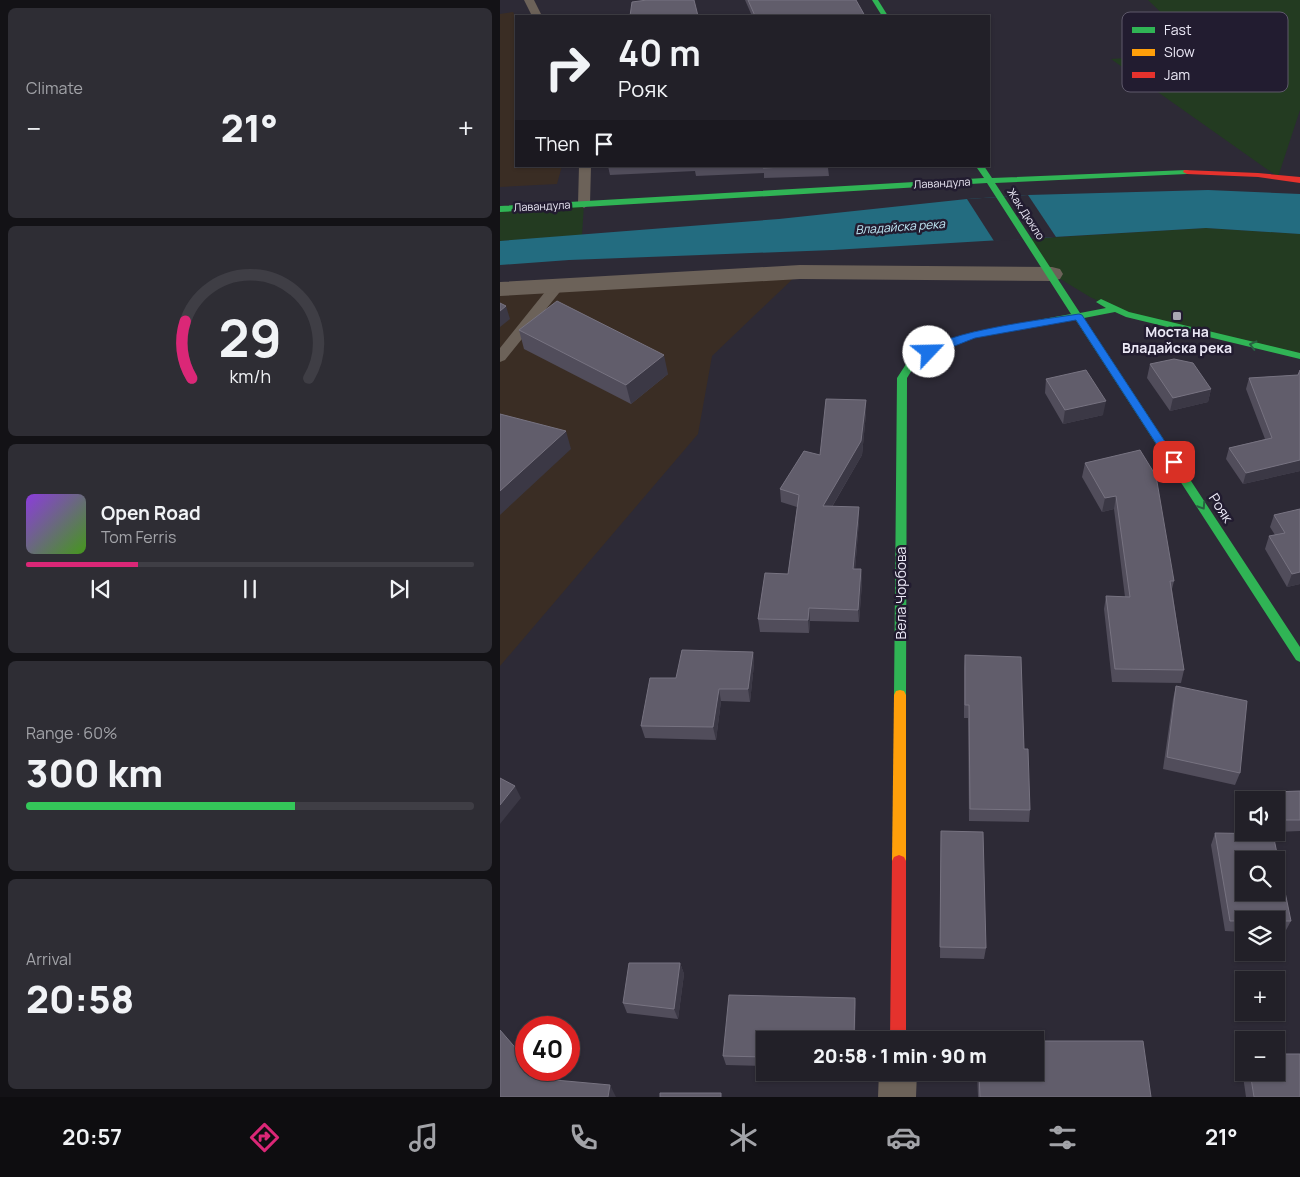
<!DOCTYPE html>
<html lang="en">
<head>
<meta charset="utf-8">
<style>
	:root { --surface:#222028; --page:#2e2d34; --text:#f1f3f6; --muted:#a2a3a8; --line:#3f3e45; --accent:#db2777 }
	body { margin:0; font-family:Manrope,sans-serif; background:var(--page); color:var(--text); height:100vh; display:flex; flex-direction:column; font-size:19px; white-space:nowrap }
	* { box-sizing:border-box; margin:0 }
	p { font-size:16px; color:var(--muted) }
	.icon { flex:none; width:28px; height:28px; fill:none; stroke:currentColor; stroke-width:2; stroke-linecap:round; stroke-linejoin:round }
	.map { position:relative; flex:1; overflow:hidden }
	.details { display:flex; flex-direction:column; gap:8px; padding:8px; background:#131216; width:500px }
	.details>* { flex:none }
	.hud { position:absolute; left:15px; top:15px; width:475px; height:152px; border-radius:0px; box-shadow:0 1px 4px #0004,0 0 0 1px var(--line); background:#222028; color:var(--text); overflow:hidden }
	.buttons { position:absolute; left:735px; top:791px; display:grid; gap:10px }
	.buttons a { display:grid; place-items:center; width:50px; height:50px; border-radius:0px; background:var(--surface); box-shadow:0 1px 4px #0004,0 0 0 1px var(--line); font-size:25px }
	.speed { position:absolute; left:15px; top:1016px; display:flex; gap:10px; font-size:25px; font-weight:700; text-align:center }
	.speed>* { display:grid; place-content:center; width:65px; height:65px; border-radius:50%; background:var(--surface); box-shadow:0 1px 4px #0004,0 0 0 1px var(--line); line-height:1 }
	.speed .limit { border:8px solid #d22; background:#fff; color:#111 }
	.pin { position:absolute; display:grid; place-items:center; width:42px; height:42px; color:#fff; margin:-21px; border-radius:10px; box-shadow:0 2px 8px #0006 }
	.me { position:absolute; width:55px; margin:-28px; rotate:66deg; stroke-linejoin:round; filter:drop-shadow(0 0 4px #0008) }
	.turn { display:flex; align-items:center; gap:18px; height:105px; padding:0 20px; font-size:22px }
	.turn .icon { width:65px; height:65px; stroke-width:2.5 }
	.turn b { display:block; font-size:35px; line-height:42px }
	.then { display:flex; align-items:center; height:48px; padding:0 20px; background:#0003; gap:10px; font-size:19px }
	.big { font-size:38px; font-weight:800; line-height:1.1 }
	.details .tile { flex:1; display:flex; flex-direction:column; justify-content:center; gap:8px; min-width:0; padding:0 18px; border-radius:8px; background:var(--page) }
	.details .dial { align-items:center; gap:0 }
	.dial svg { height:130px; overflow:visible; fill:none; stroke:var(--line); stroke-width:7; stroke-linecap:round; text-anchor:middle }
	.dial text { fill:var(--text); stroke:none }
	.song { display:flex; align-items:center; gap:15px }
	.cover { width:60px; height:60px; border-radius:8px; background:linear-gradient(135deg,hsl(270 70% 55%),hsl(100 70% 35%)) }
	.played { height:5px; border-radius:2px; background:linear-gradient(90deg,var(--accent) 25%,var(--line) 25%) }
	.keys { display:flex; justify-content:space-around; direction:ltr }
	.heat { display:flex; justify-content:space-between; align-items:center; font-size:28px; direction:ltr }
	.charge { height:8px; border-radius:4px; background:linear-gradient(90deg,#34c759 60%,var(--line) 0) }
	.trip { position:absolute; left:256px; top:1031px; width:288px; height:50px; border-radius:0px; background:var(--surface); box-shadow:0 1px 4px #0004,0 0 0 1px var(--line); font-weight:800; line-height:50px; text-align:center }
	.menu { display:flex; height:80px; justify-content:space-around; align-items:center; background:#0e0d10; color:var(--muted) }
	.menu .icon { width:35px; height:35px }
	.menu .active { color:var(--accent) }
	.menu b { font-size:22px; color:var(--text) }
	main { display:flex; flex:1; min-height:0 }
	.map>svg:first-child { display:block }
	.industrial { fill:#3a2d24 }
	.green { fill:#233b21 }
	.water { fill:#236c80 }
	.pier { fill:#2d2a36 }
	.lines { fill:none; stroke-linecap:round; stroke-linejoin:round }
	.lane { fill:#6c6259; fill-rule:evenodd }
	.street { fill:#6c6259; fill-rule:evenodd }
	.fast { fill:#30b455; fill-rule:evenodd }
	.slow { fill:#ff9f0a; fill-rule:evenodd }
	.jam { fill:#e5322d; fill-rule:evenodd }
	.wall { fill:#514d5b }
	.shaded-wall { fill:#3b3845 }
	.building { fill:#615d6b; stroke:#777381; fill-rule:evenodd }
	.oneway { stroke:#286041 }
	.route { fill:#1a73e8; stroke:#114b97 }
	.poi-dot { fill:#a8a6b3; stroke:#221c30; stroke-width:2 }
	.labels { text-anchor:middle; stroke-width:5; stroke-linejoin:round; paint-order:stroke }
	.far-street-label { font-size:11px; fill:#ebe8f6; stroke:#221c30 }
	.far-water-label { font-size:12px; font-style:italic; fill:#c1e9f6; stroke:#221c30 }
	.poi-label { font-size:14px; font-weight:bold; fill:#ebe8f6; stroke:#221c30 }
	.street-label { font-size:14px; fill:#ebe8f6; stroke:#221c30 }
	.key { fill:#221c30; stroke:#5e596b; stroke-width:1 }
	.key-label { font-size:14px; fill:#ebe8f6 }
</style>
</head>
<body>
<main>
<section class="details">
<div class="tile"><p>Climate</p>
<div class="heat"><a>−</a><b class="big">21°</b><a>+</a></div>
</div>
<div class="tile dial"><svg viewBox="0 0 100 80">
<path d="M14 69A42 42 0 1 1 86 69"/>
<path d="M14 69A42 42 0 0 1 10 34" stroke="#db2777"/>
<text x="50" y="56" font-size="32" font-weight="700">29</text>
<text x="50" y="72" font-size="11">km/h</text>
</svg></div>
<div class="tile">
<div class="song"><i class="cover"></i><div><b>Open Road</b><p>Tom Ferris</p></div></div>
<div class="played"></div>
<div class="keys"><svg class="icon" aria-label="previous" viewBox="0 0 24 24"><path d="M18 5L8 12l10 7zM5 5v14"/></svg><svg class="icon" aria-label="pause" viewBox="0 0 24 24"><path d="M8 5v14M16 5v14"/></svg><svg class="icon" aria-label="next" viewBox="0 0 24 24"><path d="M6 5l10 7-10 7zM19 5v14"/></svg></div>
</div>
<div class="tile"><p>Range · 60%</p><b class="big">300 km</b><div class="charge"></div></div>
<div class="tile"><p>Arrival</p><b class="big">20:58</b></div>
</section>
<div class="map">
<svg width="800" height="1097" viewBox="0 0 800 1097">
	<rect width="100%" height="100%" fill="#2d2a36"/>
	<path class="industrial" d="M13 12 16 17V166H62L57 184 0 187V14Z
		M300 272 212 356 198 434 0 666V289Z"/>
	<path class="green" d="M648 0H800V110L778 177 611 59 703 53Z
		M84 204 82 235 0 241V209Z
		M706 228 800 234V356L626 314 590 297 552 274 527 239Z"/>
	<path class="water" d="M708 190 800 194V234L706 228 333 250 69 260 0 265V241L279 219 467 199 528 195Z"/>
	<path class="pier" d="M528 195 556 237 494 241 467 199Z"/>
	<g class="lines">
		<path class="lane" d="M24 0H34L42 16H32Z
			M79 166H91L90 204 84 208 78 204Z
			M58 281 65 285 63 288 5 360 0 362V348L53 282Z"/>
		<path class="street" d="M300 265 552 267 560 269 563 274 560 279 552 281 300 279 0 296V282Z
			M379 1072H417L416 1097H378Z"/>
		<path class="fast" d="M372 0H378L388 16H382Z
			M478 166H484L492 178 687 170 691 172 687 174 495 183 580 313 606 308 596 302 601 299 629 312 800 353V359L626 317 615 312 584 318 800 647V662L796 660 575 319 474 338 448 346 417 362 407 378 406 695 404 699 400 700 396 699 394 695 397 378 410 358 442 342 473 332 571 314 487 183 0 212V206L484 178 477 168Z"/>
		<path class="slow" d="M400 690 404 691 406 695V861L404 865 399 867 394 865 392 861 394 695 396 691Z"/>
		<path class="jam" d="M684 170 758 173 800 177V183L758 177 687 174 683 172Z
			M399 855 404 857 406 861V1040H390L392 861 394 857Z"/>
	</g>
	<path class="wall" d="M245 0H356L365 16H252Z
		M108 166H360L328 168 329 176 264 178V173L196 176 195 171 110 175Z
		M19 330 168 374 131 404 24 349Z
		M650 364 711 389 708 402 670 411 647 378Z
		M800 370V471L743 484 726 459 729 448 765 439 746 389 749 378 798 375Z
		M546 379 603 415 563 424 545 393Z
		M366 413 362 455 332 507H359V521L355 569H361L362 583 359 622 310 621 309 633 260 632 258 619 288 574 297 507 281 502 280 489 320 455Z
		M640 450 674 581 672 589 684 670 681 683 612 682 604 609 606 596 625 597 614 509 602 512 582 477 585 463Z
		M800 509V584L787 587 765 549 769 536 775 535 770 527 774 515Z
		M253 652 254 664 250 702 221 701 216 740 145 738 141 726 176 678Z
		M465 655 524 749 530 810 529 822 469 821 468 718H464V668Z
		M676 686 740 773 735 785 663 769 673 699Z
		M800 791V831L776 832V800H769L773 792Z
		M441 831 486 948 484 959 440 958Z
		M715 833 791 921 785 932H776V920H744V932L725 931 711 845Z
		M180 963 184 974 178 1019 127 1013 123 1003Z
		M355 998 356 1008 265 1040V1066L226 1065 223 1056Z
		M744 1057V1072H776L800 1097H746L741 1062Z
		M477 1072H535L651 1097H478Z"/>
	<path class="shaded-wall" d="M6 306 10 319 0 327V311Z
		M164 355 168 374 131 404 126 385Z
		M711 389 708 402 670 411 673 398Z
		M366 400V413L362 455 324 520 323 506Z
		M606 401 603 415 563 424 565 410Z
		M66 431 71 449 0 515V491Z
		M800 460V471L743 484 746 473Z
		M616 496 614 509 602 512 605 498Z
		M359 507V521L354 582 353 569Z
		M361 569 362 583 359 622 358 610Z
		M800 572V584L787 587 792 574Z
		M309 608 310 621 309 633 308 620Z
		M253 652 254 664 250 702 248 689Z
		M219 689 221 701 216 740 213 727Z
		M15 786 21 798 0 824V805Z
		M180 963 184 974 178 1019 174 1009Z
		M355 998 356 1008 355 1040H354Z
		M110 1085 116 1097H108Z"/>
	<path class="building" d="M147 0H194L198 16H130L132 2Z
		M248 0H356L365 16H255Z
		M263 166H305L263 168Z
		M57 301 164 355 126 385 19 330Z
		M0 303 6 306 0 311Z
		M674 359 693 363 711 389 673 398 650 364Z
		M586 370 606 401 565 410 546 379Z
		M800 370V460L746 473 729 448 772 438 749 378 798 375Z
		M326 399 366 400 361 441 323 506 359 507 353 569H361L358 610 309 608 308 620 258 619 265 573 288 574 299 495 280 489 304 451 320 455Z
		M0 414 66 431 0 491Z
		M640 450 656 476 674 581H670L684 670 615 669 606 596 630 597 616 496 605 498 585 463Z
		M800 509V572L792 574 769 536 785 533 774 515Z
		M182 650 253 652 248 689H219L213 727 141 726 150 678H176Z
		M465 655 521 657 524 749H528L530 810 470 809 469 705H465Z
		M676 686 747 701 740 773 667 757Z
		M0 778 15 786 0 805Z
		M800 791V820H780L776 804V800H775L773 792Z
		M441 831 483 832 486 948 440 947Z
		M715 833 773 834 791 921H776V920L730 921ZM744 860H776V892H744Z
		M129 963H180L174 1009 123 1003Z
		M229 995 355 998 354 1040H265V1057L223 1056Z
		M0 1030 26 1060V1070H36L44 1079 110 1085 108 1097H0Z
		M535 1041H643L651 1097H480L479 1072H535Z
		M776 1054H800V1097H754L750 1072H776Z
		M160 1093H221V1097H160Z"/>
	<defs><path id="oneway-chevron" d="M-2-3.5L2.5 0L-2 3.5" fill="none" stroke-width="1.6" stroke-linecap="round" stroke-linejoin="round" transform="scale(1.25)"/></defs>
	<g class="oneway">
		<use href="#oneway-chevron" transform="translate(753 345) rotate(-166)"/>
		<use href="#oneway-chevron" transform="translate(702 506) rotate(57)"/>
	</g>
	<path class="route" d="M579 314 582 315 677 460 679 462 677 465H670L576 320 475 338 429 356 424 352C444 331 547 319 579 314Z"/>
	<rect class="poi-dot" x="672" y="311" width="10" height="10" rx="2.5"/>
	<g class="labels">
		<g class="far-street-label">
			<text transform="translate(442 183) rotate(-3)" y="4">Лавандула</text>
			<text transform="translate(42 206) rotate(-3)" y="4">Лавандула</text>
			<text transform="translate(526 214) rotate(57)" y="4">Жак Дюкло</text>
		</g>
		<g class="far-water-label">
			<text transform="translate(400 227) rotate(-4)" y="4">Владайска река</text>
		</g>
		<g class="poi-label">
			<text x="677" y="337">Моста на<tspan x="677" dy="16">Владайска река</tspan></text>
		</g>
		<g class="street-label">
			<text transform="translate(721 508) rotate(57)" y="5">Рояк</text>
			<text transform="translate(401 593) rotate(-90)" y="5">Вела Чорбова</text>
		</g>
	</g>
	<rect x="622" y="12" width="166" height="80" rx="8" class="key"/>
	<rect x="632" y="27" width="23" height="6" fill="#30b455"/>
	<rect x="632" y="49" width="23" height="7" fill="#ff9f0a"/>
	<rect x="632" y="72" width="23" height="6" fill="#e5322d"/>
	<g class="key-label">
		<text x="664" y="35">Fast</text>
		<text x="664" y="57">Slow</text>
		<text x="664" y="80">Jam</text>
	</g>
</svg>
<div class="buttons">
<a><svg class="icon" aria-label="sound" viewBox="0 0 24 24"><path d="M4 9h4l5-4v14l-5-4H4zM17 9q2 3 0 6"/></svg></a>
<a><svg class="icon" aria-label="search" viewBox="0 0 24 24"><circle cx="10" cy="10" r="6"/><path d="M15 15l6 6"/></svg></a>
<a><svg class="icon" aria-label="layers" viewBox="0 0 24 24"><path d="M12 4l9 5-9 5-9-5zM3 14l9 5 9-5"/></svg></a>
<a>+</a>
<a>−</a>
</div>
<div class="speed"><div class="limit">40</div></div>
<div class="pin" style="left:674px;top:462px;background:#d93025"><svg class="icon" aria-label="arrive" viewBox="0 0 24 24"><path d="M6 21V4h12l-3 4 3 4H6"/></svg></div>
<svg class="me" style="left:429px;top:352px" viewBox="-20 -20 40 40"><circle r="19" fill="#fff"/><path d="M0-13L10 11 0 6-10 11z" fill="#1a73e8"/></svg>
<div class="trip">20:58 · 1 min · 90 m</div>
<div class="hud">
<div class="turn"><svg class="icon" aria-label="right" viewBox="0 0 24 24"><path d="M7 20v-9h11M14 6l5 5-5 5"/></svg><div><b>40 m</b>Рояк</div></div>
<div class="then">Then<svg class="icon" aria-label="arrive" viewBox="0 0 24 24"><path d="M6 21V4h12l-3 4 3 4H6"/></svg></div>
</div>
</div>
</main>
<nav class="menu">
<b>20:57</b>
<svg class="icon active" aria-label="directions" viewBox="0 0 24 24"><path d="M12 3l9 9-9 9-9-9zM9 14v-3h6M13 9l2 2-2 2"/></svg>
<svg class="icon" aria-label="music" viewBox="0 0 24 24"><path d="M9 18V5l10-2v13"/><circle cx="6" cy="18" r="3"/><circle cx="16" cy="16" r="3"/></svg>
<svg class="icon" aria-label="phone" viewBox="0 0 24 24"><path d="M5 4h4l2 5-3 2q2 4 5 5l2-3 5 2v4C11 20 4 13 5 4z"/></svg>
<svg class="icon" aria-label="climate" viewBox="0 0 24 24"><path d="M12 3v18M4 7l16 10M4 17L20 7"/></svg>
<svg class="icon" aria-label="car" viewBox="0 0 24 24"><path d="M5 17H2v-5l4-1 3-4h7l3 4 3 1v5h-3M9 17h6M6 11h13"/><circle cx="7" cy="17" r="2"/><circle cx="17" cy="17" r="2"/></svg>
<svg class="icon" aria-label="filters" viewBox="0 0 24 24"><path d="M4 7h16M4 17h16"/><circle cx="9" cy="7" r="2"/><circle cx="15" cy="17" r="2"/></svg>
<b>21°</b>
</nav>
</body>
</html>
